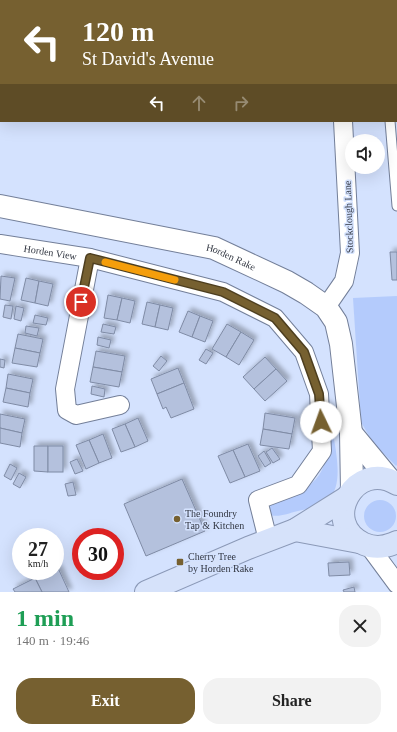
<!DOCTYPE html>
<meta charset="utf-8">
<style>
body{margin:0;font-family:Georgia,serif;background:#f2f2f2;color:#222;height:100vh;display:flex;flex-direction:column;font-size:15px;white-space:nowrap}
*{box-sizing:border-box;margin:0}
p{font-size:13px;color:#767676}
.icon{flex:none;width:22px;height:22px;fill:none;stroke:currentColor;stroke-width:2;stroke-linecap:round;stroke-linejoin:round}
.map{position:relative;height:592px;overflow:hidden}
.sheet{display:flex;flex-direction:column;background:#fff;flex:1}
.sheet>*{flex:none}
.guide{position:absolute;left:0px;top:0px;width:397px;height:122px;box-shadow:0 4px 16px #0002;background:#766030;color:#fff;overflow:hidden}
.controls{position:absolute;left:345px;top:134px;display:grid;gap:8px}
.controls a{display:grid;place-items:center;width:40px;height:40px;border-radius:50%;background:#fff;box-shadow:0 4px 16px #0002;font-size:20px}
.speed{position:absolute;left:12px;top:528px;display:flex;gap:8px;font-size:20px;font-weight:700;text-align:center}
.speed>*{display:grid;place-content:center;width:52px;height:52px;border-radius:50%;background:#fff;box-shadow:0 4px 16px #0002;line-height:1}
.speed small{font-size:10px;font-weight:400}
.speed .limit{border:6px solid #d22;background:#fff;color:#111}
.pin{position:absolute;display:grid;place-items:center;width:34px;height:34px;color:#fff;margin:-17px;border:2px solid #fff;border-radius:50%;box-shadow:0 1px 4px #0007}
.me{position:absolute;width:44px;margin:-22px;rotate:357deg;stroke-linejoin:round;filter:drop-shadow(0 0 3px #0008)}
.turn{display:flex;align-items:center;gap:14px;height:84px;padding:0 16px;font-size:18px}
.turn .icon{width:52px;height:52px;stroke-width:2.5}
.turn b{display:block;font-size:28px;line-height:34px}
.lanes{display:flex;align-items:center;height:38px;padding:0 16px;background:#0003;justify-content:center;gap:20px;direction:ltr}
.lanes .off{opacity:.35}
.round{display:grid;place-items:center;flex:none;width:42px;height:42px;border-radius:16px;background:#f2f2f2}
.overview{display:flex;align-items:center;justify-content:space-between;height:68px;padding:0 16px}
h1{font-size:24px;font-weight:800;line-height:30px;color:#1e9e55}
.primary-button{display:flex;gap:8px;margin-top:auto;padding:8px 16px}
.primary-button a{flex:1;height:46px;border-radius:16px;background:#766030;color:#fff;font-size:16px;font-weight:800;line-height:46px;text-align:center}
.primary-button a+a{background:#f2f2f2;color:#222}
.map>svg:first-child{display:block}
.green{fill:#b4cbfc}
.building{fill:#b4c1dd;stroke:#7f8ba5;filter:url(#shadow)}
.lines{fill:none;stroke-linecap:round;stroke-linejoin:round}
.service-casing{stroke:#737f99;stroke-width:11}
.minor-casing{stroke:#737f99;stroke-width:20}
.tertiary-casing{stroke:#737f99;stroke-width:24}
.primary-casing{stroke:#8b99b7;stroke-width:24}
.service{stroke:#fff;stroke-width:9}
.minor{stroke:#fff;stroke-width:18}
.tertiary{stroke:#fff;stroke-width:22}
.primary{stroke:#d6e2fa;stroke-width:22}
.route-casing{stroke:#4d3e1f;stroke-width:10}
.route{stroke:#766030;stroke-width:7}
.slow{stroke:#f59e0b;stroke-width:7}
.poi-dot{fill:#766030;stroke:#d4e2fe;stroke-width:1.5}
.labels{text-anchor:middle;stroke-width:3;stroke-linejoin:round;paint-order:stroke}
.street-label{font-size:10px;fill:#323742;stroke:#d4e2fe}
.poi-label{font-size:10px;fill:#323742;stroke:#d4e2fe;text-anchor:start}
</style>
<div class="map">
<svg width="397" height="592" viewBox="0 0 397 592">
<defs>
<filter id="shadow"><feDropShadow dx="3.5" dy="-3.5" stdDeviation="2" flood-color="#0004"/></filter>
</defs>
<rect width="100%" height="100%" fill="#d4e2fe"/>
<!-- green -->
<g class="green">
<polygon points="397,296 397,465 396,466 373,443 361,422 353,298"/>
<path d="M330 438 334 439C337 457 343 488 327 501 319 508 307 509 298 511 285 514 277 519 265 513L269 504C284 498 305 492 316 479 325 469 329 451 330 438Z"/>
<circle cx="380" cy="516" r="16"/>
</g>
<!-- building -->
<g class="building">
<polygon points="390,252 397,252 397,280 392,280"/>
<polygon points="1,276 15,278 10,301 0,299"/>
<polygon points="26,278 39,281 35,303 21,300"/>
<polygon points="39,281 53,284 48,306 35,303"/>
<polygon points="108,295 122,298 117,320 104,318"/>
<polygon points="122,298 135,301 130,323 117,320"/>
<polygon points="147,302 160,305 155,327 142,324"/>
<polygon points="5,305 13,306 11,319 3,317"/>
<polygon points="160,305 173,308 168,330 155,327"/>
<polygon points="16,306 24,308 21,321 14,319"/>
<polygon points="188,311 200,316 192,337 179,332"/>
<polygon points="35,315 48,318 46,325 33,323"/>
<polygon points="200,316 213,321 205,342 192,337"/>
<polygon points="103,324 116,327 114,334 101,332"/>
<polygon points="227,324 241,332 226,357 212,349"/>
<polygon points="26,326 39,328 37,336 25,333"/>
<polygon points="241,332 254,340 239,365 226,357"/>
<polygon points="18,334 43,339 40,353 15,348"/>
<polygon points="98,337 111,340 109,348 97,345"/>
<polygon points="15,348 40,353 37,367 12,363"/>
<polygon points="206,349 213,353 206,364 199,360"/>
<polygon points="96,351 125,356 122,372 93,367"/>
<polygon points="161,356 167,361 159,371 153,366"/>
<polygon points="265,357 276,369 254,389 243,377"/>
<polygon points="0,359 5,360 4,368 0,367"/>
<polygon points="93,367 122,372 119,387 90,382"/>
<polygon points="178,368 184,383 157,394 151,379"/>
<polygon points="276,369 287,381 265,401 254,389"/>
<polygon points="8,374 33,379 30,393 6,388"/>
<polygon points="184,383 194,409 171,418 166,407 163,409 157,394"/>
<polygon points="92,386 105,389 104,397 91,394"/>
<polygon points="6,388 30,393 28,407 3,402"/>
<polygon points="265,413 295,418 292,434 263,429"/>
<polygon points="0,414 25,419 22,433 0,428"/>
<polygon points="138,418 148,441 135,447 125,424"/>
<polygon points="125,424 135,447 121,452 112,429"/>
<polygon points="0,428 22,433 20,447 0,443"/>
<polygon points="263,429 292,434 289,449 260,445"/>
<polygon points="103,434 112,458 99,463 89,440"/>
<polygon points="89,440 99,463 86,469 76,445"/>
<polygon points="248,444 260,471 245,477 233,450"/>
<polygon points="34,446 48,446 48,472 34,471"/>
<rect x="48" y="446" width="15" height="26"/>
<polygon points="272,448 280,459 273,463 266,452"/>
<polygon points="233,450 245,477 230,483 218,456"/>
<polygon points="264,451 271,463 265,467 258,456"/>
<polygon points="77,459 83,471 75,474 70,462"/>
<polygon points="10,464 17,468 11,480 4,476"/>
<polygon points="19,473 26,477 20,488 13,484"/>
<polygon points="182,479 205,531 146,556 124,504"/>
<polygon points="73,482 76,495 68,496 65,484"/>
<polygon points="349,562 350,575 329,576 328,563"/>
<polygon points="58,568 69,592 42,592 35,578 52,571 55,571 55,570"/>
<polygon points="35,578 42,592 15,592 13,589"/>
<polygon points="354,587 355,592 344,592 343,590"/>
</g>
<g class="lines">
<!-- service casing -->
<g class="service-casing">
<g id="service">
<polyline points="351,1 351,0"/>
<polyline points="387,1 388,0"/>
<polyline points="396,14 397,14"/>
<polyline points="396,52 397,52"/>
<polyline points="396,89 397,89"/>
<polyline points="390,121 397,206"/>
</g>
</g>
<!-- minor casing -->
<g class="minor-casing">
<g id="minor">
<polyline points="315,0 315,1"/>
<path id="s1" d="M0 244 90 258 223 292 275 318 304 352 319 394 322 451 298 485 258 500 268 540"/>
<polyline points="90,258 65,389 67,410 76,415 120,405"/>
<polyline points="326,307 344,281 350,253 343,121"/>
<polyline points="369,546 397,584"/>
</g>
</g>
<!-- tertiary casing -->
<g class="tertiary-casing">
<g id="tertiary">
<path id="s2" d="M0 206 214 248 287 282 306 293 326 307 336 322 341 344 351 433 352 490"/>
<polyline points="351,433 389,479"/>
</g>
</g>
<!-- primary casing -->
<g class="primary-casing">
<g id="primary">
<path d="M397 484C355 458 319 523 364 544 376 549 386 547 397 542"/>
<polyline points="295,530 359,542"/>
<polyline points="146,592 248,548 295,530 346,498"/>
</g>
</g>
<!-- service -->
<use href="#service" class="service"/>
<!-- minor -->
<use href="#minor" class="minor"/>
<!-- tertiary -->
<use href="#tertiary" class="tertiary"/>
<!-- primary -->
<use href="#primary" class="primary"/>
</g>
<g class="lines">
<!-- route casing -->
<g class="route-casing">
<polyline id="route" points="81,302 90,258 223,292 275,318 304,352 319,394 321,422"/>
</g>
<!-- route -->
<use href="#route" class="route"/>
<!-- slow -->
<polyline class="slow" points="105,262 175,280"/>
</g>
<!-- markers -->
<g class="poi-dot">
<circle cx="177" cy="519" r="4"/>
<rect x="176" y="558" width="8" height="8" rx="2"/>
</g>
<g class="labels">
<!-- street labels -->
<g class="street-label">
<text transform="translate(348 217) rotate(-92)" y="4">Stockclough Lane</text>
<text dy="4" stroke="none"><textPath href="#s1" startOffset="51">Horden View</textPath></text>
<text dy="4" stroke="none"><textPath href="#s2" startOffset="237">Horden Rake</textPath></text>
</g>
<!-- poi labels -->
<g class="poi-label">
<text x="185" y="517">The Foundry<tspan x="185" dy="12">Tap &amp; Kitchen</tspan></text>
<text x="188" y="560">Cherry Tree<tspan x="188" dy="12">by Horden Rake</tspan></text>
</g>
</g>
</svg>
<div class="controls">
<a><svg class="icon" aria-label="sound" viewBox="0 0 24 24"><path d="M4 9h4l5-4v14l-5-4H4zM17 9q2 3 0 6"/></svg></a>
</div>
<div class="speed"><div>27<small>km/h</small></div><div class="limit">30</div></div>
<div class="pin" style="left:81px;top:302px;background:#d93025"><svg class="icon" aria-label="arrive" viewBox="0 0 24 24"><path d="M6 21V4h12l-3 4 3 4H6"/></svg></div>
<svg class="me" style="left:321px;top:422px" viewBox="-20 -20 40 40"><circle r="19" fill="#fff"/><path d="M0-13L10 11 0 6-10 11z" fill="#766030"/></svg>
<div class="guide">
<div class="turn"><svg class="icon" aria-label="left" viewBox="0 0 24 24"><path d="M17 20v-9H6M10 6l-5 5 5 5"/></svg><div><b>120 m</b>St David's Avenue</div></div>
<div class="lanes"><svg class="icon" aria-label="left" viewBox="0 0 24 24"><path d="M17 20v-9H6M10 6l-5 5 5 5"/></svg><svg class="icon off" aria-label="ahead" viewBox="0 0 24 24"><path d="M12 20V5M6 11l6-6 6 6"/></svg><svg class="icon off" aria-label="right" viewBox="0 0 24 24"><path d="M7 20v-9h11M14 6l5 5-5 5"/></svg></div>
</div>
</div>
<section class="sheet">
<div class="overview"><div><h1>1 min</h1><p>140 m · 19:46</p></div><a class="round"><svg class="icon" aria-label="close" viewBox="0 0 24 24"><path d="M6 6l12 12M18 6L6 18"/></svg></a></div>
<div class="primary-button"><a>Exit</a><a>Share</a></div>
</section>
